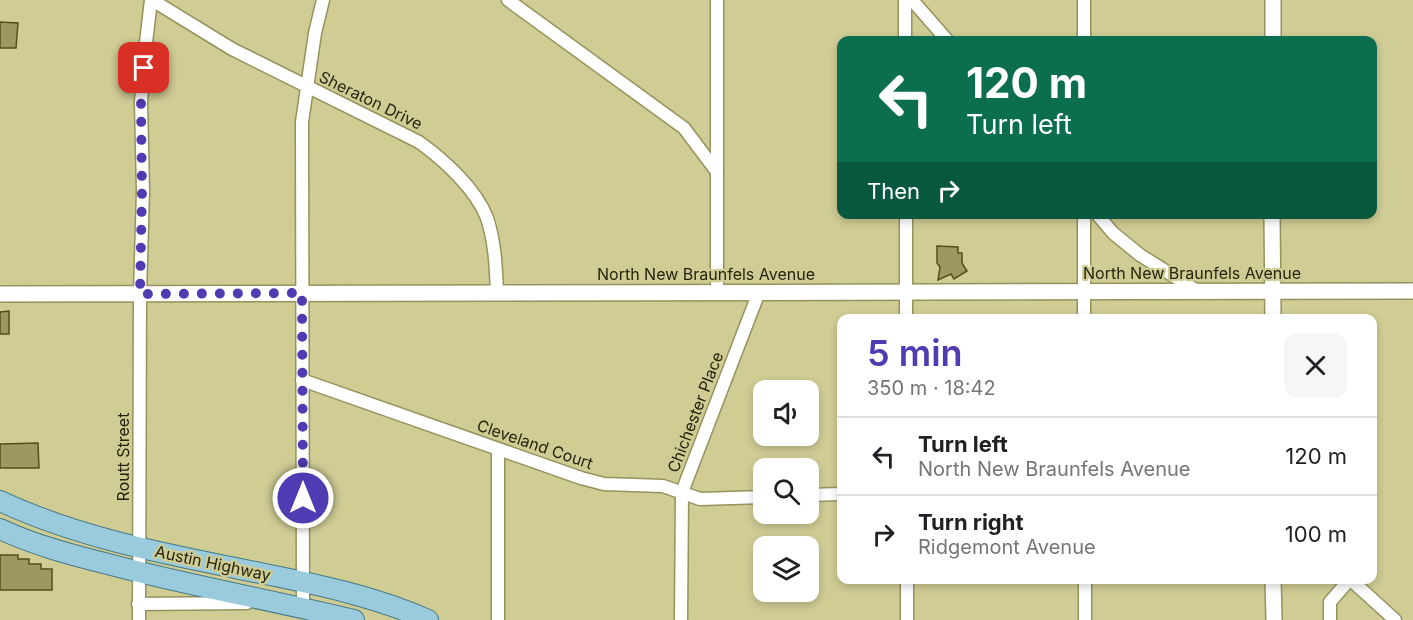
<!DOCTYPE html>
<meta charset="utf-8">
<style>
body{margin:0;font-family:Inter,sans-serif;background:#f6f6f6;color:#202124;height:100vh;display:flex;flex-direction:column;font-size:22px;white-space:nowrap}
*{box-sizing:border-box;margin:0}
p{font-size:20px;color:#757577}
.icon{flex:none;width:33px;height:33px;fill:none;stroke:currentColor;stroke-width:2;stroke-linecap:round;stroke-linejoin:round}
.map{position:relative;flex:1;overflow:hidden}
.sheet{position:absolute;left:837px;top:314px;width:540px;height:270px;display:flex;flex-direction:column;background:#fff;border-radius:12px;box-shadow:0 3px 9px #0003}
.sheet>*{flex:none}
.hud{position:absolute;left:837px;top:36px;width:540px;height:183px;border-radius:12px;box-shadow:0 3px 9px #0003;background:#0b6e4f;color:#fff;overflow:hidden}
.fabs{position:absolute;left:753px;top:380px;display:grid;gap:12px}
.fabs a{display:grid;place-items:center;width:66px;height:66px;border-radius:12px;background:#fff;box-shadow:0 3px 9px #0003;font-size:30px}
.pin{position:absolute;display:grid;place-items:center;width:51px;height:51px;color:#fff;margin:-26px;border-radius:12px;box-shadow:0 3px 9px #0006}
.me{position:absolute;width:66px;margin:-33px;rotate:0deg;stroke-linejoin:round;filter:drop-shadow(0 0 4px #0008)}
.turn{display:flex;align-items:center;gap:21px;height:126px;padding:0 30px;font-size:27px}
.turn .icon{width:78px;height:78px;stroke-width:2.5}
.turn b{display:block;font-size:42px;line-height:51px}
.then{display:flex;align-items:center;height:57px;padding:0 30px;background:#0003;gap:12px;font-size:22px}
.round{display:grid;place-items:center;flex:none;width:63px;height:63px;border-radius:12px;background:#f6f6f6}
.summary{display:flex;align-items:center;justify-content:space-between;height:102px;padding:0 30px}
h1{font-size:36px;font-weight:600;line-height:45px;color:#513bb2}
ul{padding:0;list-style:none}
li{display:flex;align-items:center;gap:18px;height:78px;padding:0 30px;border-top:2px solid #e0e0e0}
li div{flex:1}
li b{display:block;font-size:22px}
li em{font-style:normal}
.map>svg:first-child{display:block}
.building{fill:#9b9862;stroke:#534f19;stroke-width:1.5}
.lines{fill:none;stroke-linecap:round;stroke-linejoin:round}
.minor-casing{stroke:#96925c;stroke-width:15}
.tertiary-casing{stroke:#96925c;stroke-width:18}
.primary-casing{stroke:#467a86;stroke-width:22}
.minor{stroke:#fff;stroke-width:12}
.tertiary{stroke:#fff;stroke-width:15}
.primary{stroke:#9acbdd;stroke-width:20}
.route{stroke:#513bb2;stroke-width:10;stroke-dasharray:0 18}
.labels{text-anchor:middle;stroke-width:4.5;stroke-linejoin:round;paint-order:stroke}
.street-label{font-size:16px;fill:#26240e;stroke:#cfcc94}
</style>
<div class="map">
<svg width="1413" height="620" viewBox="0 0 1413 620">
<rect width="100%" height="100%" fill="#cfcc94"/>
<!-- building -->
<g class="building">
<polygon points="0,22 18,23 16,48 0,48"/>
<polygon points="937,246 958,247 958,253 962,253 962,263 967,271 954,279 951,274 938,280 940,267 937,263"/>
<polygon points="9,311 9,334 0,334 0,312"/>
<polygon points="38,443 39,468 0,468 0,444"/>
<polygon points="0,555 18,555 18,559 29,559 29,564 41,564 41,569 52,569 52,590 0,590"/>
</g>
<g class="lines">
<!-- minor casing -->
<g class="minor-casing">
<g id="minor">
<path d="M152 0 232 49 419 142C444 160 476 189 487 218 495 242 496 268 497 293"/>
<polyline points="508,0 684,128 717,172"/>
<polyline points="905,0 905,40"/>
<polyline points="912,0 947,40"/>
<polyline points="1084,0 1084,40"/>
<polyline points="906,214 906,318"/>
<polyline points="1097,214 1113,233 1140,255 1199,292"/>
<polyline points="717,292 717,0"/>
<polyline points="1084,318 1084,214"/>
<polyline points="302,380 581,478 604,484 663,486 700,499 764,497"/>
<polyline points="498,449 498,620"/>
<polyline points="808,495 842,494"/>
<polyline points="1350,579 1395,620"/>
<polyline points="138,604 247,603"/>
<polyline points="303,607 302,122 315,33 323,0"/>
<polyline points="139,620 140,294 143,191 141,102 145,51 151,0"/>
<polyline points="681,620 682,492 759,292"/>
<polyline points="907,620 907,579"/>
<polyline points="1085,620 1085,579"/>
<polyline points="1330,620 1330,602 1350,579"/>
</g>
</g>
<!-- tertiary casing -->
<g class="tertiary-casing">
<g id="tertiary">
<polyline points="1273,40 1273,0"/>
<polyline points="1272,214 1273,318"/>
<polyline points="0,294 1413,291"/>
<polyline points="1273,579 1274,620"/>
</g>
</g>
<!-- primary casing -->
<g class="primary-casing">
<g id="primary">
<path d="M0 501C83 540 176 556 265 574 320 585 376 597 428 620"/>
<path d="M0 529C34 545 72 555 108 564 190 586 272 600 354 620"/>
</g>
</g>
<!-- minor -->
<use href="#minor" class="minor"/>
<!-- tertiary -->
<use href="#tertiary" class="tertiary"/>
<!-- primary -->
<use href="#primary" class="primary"/>
</g>
<g class="lines">
<!-- route -->
<polyline class="route" points="144,68 141,102 142,191 140,294 302,293 303,498"/>
</g>
<g class="labels">
<!-- street labels -->
<g class="street-label">
<text transform="translate(371 100) rotate(26)" y="6">Sheraton Drive</text>
<text x="1192" y="279">North New Braunfels Avenue</text>
<text x="706" y="280">North New Braunfels Avenue</text>
<text transform="translate(695 412) rotate(-69)" y="6">Chichester Place</text>
<text transform="translate(535 444) rotate(19)" y="6">Cleveland Court</text>
<text transform="translate(123 457) rotate(-90)" y="6">Routt Street</text>
<text transform="translate(213 563) rotate(12)" y="6">Austin Highway</text>
</g>
</g>
</svg>
<div class="fabs">
<a><svg class="icon" aria-label="sound" viewBox="0 0 24 24"><path d="M4 9h4l5-4v14l-5-4H4zM17 9q2 3 0 6"/></svg></a>
<a><svg class="icon" aria-label="search" viewBox="0 0 24 24"><circle cx="10" cy="10" r="6"/><path d="M15 15l6 6"/></svg></a>
<a><svg class="icon" aria-label="layers" viewBox="0 0 24 24"><path d="M12 4l9 5-9 5-9-5zM3 14l9 5 9-5"/></svg></a>
</div>
<div class="pin" style="left:144px;top:68px;background:#d93025"><svg class="icon" aria-label="arrive" viewBox="0 0 24 24"><path d="M6 21V4h12l-3 4 3 4H6"/></svg></div>
<svg class="me" style="left:303px;top:498px" viewBox="-20 -20 40 40"><circle r="17" fill="#513bb2" stroke="#fff" stroke-width="3"/><path d="M0-11L8 9 0 5-8 9z" fill="#fff"/></svg>
<div class="hud">
<div class="turn"><svg class="icon" aria-label="left" viewBox="0 0 24 24"><path d="M17 20v-9H6M10 6l-5 5 5 5"/></svg><div><b>120 m</b>Turn left</div></div>
<div class="then">Then<svg class="icon" aria-label="right" viewBox="0 0 24 24"><path d="M7 20v-9h11M14 6l5 5-5 5"/></svg></div>
</div>
<section class="sheet">
<div class="summary"><div><h1>5 min</h1><p>350 m · 18:42</p></div><a class="round"><svg class="icon" aria-label="close" viewBox="0 0 24 24"><path d="M6 6l12 12M18 6L6 18"/></svg></a></div>
<ul>
<li><svg class="icon" aria-label="left" viewBox="0 0 24 24"><path d="M17 20v-9H6M10 6l-5 5 5 5"/></svg><div><b>Turn left</b><p>North New Braunfels Avenue</p></div><em>120 m</em></li>
<li><svg class="icon" aria-label="right" viewBox="0 0 24 24"><path d="M7 20v-9h11M14 6l5 5-5 5"/></svg><div><b>Turn right</b><p>Ridgemont Avenue</p></div><em>100 m</em></li>
</ul>
</section>
</div>
